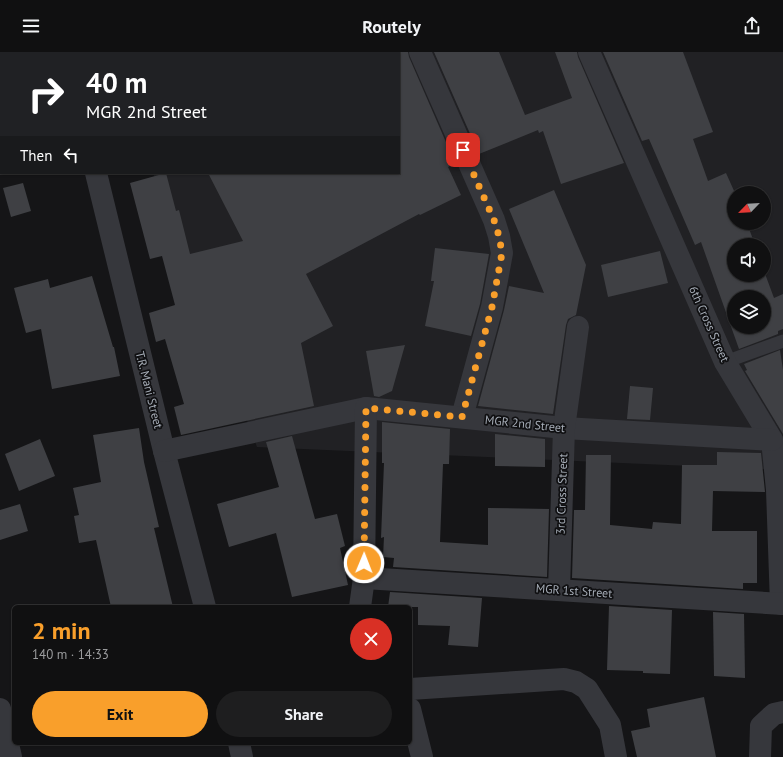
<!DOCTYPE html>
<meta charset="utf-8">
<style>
body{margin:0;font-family:"PT Sans",sans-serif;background:#1e1e1f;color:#f1f3f6;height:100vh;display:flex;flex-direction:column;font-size:15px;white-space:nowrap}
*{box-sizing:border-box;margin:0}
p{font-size:13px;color:#9c9d9f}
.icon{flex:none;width:22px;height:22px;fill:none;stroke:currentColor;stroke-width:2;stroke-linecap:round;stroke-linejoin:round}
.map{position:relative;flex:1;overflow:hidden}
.side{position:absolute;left:12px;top:553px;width:400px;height:140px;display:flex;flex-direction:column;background:#101011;border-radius:6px;box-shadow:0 1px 3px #0004,0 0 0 1px #303031}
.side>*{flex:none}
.guide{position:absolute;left:0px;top:0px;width:400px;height:122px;box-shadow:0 1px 3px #0004,0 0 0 1px #303031;background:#202124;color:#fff;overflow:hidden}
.needle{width:26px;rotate:245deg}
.tools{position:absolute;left:727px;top:134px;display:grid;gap:8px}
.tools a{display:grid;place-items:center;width:44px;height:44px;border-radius:50%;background:#101011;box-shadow:0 1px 3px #0004,0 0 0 1px #303031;font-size:20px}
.pin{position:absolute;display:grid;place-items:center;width:34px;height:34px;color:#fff;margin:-17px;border-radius:8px;box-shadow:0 2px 6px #0006}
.me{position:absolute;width:44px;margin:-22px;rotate:1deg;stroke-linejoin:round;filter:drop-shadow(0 0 3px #0008)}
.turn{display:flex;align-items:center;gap:14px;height:84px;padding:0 20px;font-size:18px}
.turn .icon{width:52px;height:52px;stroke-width:2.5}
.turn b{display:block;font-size:28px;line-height:34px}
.then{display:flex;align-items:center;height:38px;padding:0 20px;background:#0003;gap:8px;font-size:15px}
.round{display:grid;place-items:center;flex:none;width:42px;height:42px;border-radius:21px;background:#1e1e1f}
.headline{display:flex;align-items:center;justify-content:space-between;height:68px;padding:0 20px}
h1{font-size:24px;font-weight:700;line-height:30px;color:#f99f2b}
.button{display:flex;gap:8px;margin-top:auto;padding:8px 20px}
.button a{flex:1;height:46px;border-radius:24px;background:#f99f2b;color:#111;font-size:16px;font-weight:700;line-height:46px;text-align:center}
.button a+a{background:#1e1e1f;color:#f1f3f6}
header{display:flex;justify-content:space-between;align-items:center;height:52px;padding:0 20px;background:#101011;font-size:18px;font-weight:700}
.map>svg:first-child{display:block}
.built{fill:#212124;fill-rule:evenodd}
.building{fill:#3f4044;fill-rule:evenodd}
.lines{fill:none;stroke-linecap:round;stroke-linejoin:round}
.service{stroke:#36373c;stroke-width:13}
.minor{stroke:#36373c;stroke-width:22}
.tertiary{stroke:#36373c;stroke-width:22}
.route{stroke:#f99f2b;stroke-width:7;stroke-dasharray:0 12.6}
.labels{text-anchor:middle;stroke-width:3.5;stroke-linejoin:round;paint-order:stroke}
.street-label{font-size:12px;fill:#a6adb7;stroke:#101012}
</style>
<header><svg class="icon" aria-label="menu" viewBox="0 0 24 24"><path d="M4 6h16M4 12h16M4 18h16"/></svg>Routely<svg class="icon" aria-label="share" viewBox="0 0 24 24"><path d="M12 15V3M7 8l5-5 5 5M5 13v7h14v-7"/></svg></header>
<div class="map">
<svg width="783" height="705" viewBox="0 0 783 705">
<rect width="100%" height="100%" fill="#151517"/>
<!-- built -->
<path class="built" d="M108 0H783V418L257 395 153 121H399V1ZM734 141H764V171H734ZM734 193H764V223H734ZM734 245H764V275H734Z"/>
<!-- building -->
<g class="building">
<polygon points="399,0 408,0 409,5 455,111 448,115 461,143 420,163 419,162 306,222 333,274 301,291 314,354 181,383 174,355 184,352 165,287 156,290 149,261 175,253 162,204 150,207 130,131 166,121 176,159 179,158 190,202 243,189 208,121 399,121"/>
<polygon points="434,0 499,0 525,63 572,46 555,0 577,0 578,5 624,111 561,132 543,79 539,81 538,78 479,102"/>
<path d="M603 0H683L713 80 693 87 708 129 726 121 735 141 734 171H747L755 193H734V223H764V219L774 246 783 242V277L778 279V282L739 297 701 190 695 193 649 87 642 89ZM734 245H764V275H734Z"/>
<polygon points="23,131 31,159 11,165 3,136"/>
<polygon points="554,138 586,213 576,263 568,267 566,273 553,362 478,354 504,258 509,234 544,241 509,157"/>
<polygon points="435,196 489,202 480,252 471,284 425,274 434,229 431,229"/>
<polygon points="660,199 668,231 608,245 601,213"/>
<polygon points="92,224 113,295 114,295 120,324 52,337 41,277 26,281 14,236 48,227 50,236"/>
<polygon points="405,293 392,339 379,345 374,344 366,299"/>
<polygon points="780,298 783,318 783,382 745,319 747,318 744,312"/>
<polygon points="630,334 653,336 650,368 627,367"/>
<polygon points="382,370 450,377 449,412 443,412 440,490 488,493 488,456 549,457 547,525 393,515 394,506 383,505 384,485 381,486 384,411 382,411"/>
<polygon points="139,376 144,410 159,475 154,476 173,555 111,555 96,488 79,491 74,464 79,463 73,436 101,430 93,383"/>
<polygon points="495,382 545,387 545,415 495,414"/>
<polygon points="292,384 315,467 337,462 345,494 340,496 348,533 292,545 276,481 229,495 217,452 279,435 266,390"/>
<polygon points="40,387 55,424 19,439 5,402"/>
<polygon points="717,400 761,401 765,440 713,439 712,479 757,479 757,531 743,531 743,537 572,526 574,458 585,458 586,403 611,403 610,473 652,477 653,470 681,472 682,413 717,413"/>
<polygon points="20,452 28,479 0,488 0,458"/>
<polygon points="390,540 482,546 478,595 448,593 450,574 418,573 418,555 388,555"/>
<polygon points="609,554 672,558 670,622 643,621 643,619 607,618"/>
<polygon points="713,560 744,562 745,626 714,624"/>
<polygon points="704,645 716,705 637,705 631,679 650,675 647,657"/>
</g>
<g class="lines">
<!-- service -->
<g class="service">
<polyline points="52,0 52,1"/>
<polyline points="725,310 783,289"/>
</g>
<!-- minor -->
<g class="minor">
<polyline points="420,0 494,168 499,184 502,201 492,255 462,365"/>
<polyline points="589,0 725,310 772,388 777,438 781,552"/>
<polyline points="96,121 164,399 205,555"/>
<polyline points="164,399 366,356 564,376 772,388"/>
<polyline points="364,526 783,552"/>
<polyline points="559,538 564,376 578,275"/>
<polyline points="360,555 364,526 366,356"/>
<polyline points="410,637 564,627 576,630 587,637 610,673 616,705"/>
<polyline points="0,657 11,705"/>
<polyline points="410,657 422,705"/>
<polyline points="239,691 242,705"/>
<polyline points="760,705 761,674 774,662 783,660"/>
</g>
<!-- tertiary -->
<g class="tertiary">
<polyline points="121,1 124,0"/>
<polyline points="0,49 1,49"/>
</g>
</g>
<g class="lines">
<!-- route -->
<polyline class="route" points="364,511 366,356 462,365 492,255 502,201 499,184 494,168 463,98"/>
</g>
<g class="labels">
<!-- street labels -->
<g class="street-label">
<text transform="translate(709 272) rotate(66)" y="4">6th Cross Street</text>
<text transform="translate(149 338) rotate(76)" y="4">T.R. Mani Street</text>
<text transform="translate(525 372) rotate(6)" y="4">MGR 2nd Street</text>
<text transform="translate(562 442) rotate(-88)" y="4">3rd Cross Street</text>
<text transform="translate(574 539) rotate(4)" y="4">MGR 1st Street</text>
</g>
</g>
</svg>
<div class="tools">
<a><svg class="needle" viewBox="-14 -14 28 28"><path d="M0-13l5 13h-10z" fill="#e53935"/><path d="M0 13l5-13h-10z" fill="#9c9d9f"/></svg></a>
<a><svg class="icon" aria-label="sound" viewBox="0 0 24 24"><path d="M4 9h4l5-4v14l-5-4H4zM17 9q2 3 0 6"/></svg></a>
<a><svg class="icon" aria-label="layers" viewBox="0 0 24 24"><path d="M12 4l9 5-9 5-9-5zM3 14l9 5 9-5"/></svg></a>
</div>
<div class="pin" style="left:463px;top:98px;background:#d93025"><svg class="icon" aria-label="arrive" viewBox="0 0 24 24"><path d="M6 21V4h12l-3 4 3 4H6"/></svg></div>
<svg class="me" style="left:364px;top:511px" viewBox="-20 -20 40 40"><circle r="17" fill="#f99f2b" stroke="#fff" stroke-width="3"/><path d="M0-11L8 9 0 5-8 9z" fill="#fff"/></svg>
<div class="guide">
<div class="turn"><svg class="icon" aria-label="right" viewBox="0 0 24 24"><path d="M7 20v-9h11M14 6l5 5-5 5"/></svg><div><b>40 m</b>MGR 2nd Street</div></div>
<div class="then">Then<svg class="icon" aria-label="left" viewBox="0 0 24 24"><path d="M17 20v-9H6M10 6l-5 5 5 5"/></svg></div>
</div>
<section class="side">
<div class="headline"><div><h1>2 min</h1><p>140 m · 14:33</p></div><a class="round" style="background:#d93025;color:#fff"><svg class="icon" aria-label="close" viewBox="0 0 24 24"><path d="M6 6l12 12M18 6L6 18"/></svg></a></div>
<div class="button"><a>Exit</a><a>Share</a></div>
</section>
</div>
